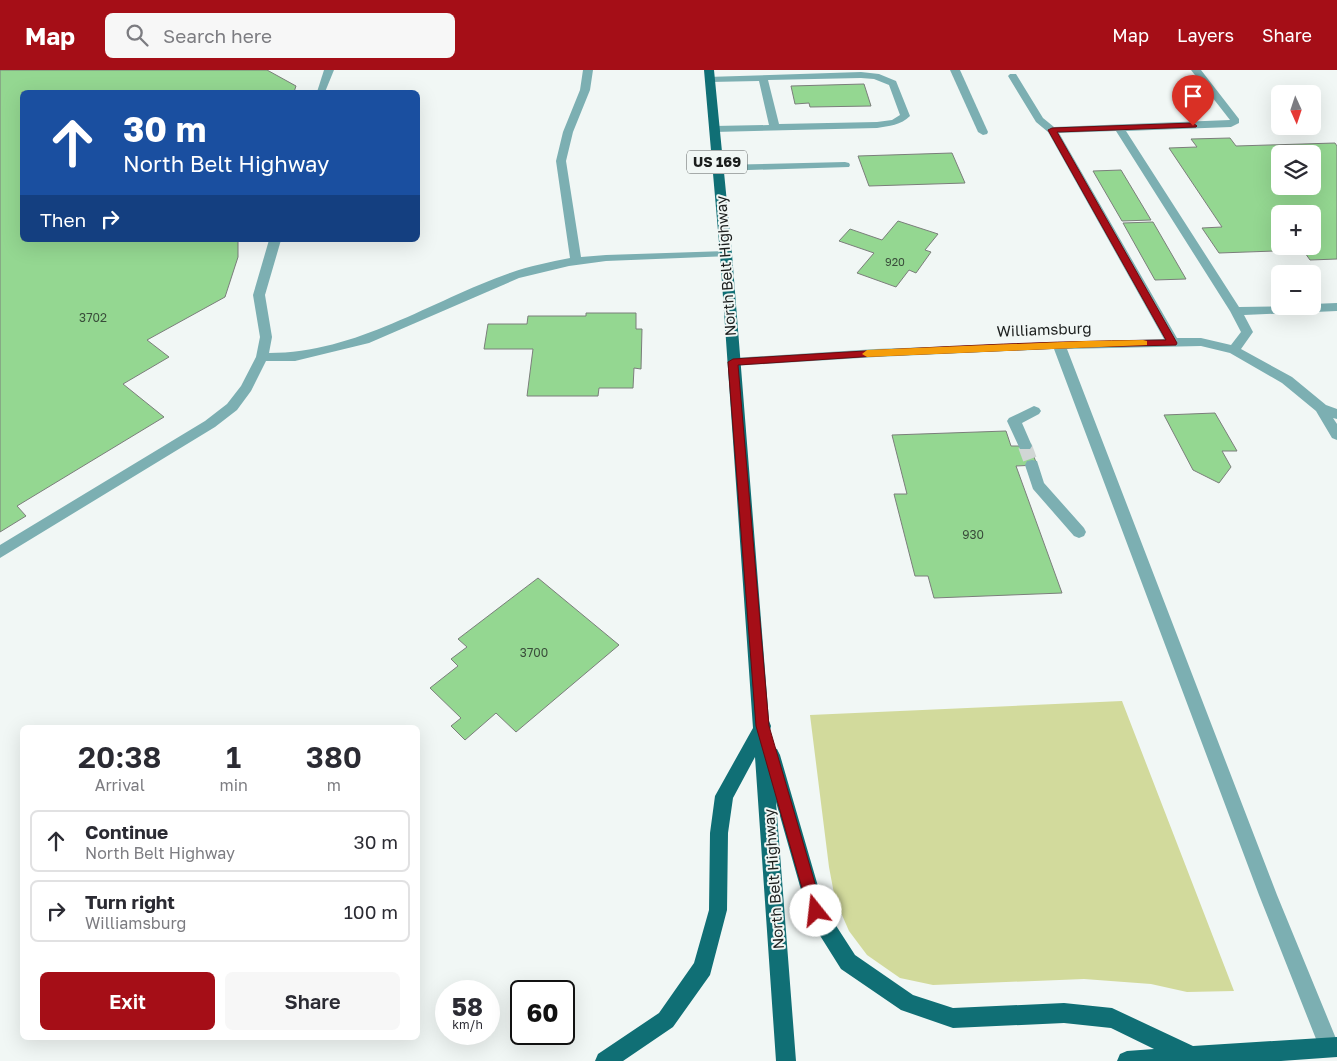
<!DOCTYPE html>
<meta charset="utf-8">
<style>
body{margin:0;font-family:"Golos Text",sans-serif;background:#f7f7f7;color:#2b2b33;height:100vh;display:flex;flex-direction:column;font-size:19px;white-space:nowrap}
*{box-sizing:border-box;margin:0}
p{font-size:16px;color:#7c7c81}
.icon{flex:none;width:28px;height:28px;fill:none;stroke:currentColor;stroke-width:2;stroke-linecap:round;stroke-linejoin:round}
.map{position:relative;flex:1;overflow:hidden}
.side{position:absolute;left:20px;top:655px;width:400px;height:315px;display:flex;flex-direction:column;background:#fff;border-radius:8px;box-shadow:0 5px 20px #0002}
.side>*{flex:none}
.banner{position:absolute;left:20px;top:20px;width:400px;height:152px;border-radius:8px;box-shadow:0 5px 20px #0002;background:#1a4fa0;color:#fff;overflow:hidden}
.needle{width:32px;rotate:177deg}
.controls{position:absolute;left:1271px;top:15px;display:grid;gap:10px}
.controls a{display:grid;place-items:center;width:50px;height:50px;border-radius:8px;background:#fff;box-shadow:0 5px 20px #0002;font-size:25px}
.speed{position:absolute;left:435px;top:910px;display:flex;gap:10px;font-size:25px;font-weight:700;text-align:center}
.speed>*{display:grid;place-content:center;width:65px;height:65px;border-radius:50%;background:#fff;box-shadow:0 5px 20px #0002;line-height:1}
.speed small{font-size:12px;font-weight:400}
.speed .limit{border:2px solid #111;border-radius:8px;background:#fff;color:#111}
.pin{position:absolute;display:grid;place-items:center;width:42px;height:42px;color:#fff;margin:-51px -21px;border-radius:50% 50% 50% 0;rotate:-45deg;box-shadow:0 0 5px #0007}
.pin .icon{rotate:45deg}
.me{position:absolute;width:55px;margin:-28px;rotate:344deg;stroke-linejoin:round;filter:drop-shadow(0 0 4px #0008)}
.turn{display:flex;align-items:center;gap:18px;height:105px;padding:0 20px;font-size:22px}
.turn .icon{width:65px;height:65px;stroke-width:2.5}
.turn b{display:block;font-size:35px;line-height:42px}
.then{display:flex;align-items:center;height:48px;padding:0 20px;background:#0003;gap:10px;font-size:19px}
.eta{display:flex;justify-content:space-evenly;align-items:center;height:85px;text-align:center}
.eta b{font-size:30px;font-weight:600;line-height:35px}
.cta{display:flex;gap:10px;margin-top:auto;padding:10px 20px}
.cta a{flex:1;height:58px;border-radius:8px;background:#a50e17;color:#fff;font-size:20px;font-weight:600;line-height:58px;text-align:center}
.cta a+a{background:#f7f7f7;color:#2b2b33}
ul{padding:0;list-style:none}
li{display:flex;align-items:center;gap:15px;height:62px;margin:0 10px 8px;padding:0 10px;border:2px solid #e1e1e2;border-radius:8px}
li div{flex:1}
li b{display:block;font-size:19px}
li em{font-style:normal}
header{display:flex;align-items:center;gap:30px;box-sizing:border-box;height:70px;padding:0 25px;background:#a50e17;color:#fff}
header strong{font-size:24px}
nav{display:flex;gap:28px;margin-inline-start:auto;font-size:18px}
.search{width:350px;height:45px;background:#f7f7f7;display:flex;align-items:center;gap:12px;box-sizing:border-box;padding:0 18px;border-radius:8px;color:#7c7c81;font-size:19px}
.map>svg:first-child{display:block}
.green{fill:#d2da9c}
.building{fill:#94d791;stroke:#7b7e7b;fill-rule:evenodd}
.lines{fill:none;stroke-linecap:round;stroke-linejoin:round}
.minor-tunnel{stroke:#d1d6d5;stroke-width:14;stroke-dasharray:14 7;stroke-linecap:butt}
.minor{fill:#7cafb2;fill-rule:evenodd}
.major{fill:#106f75;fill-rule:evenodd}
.route{fill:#a50e17;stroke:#6b090f}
.slow{fill:#f59e0b}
.labels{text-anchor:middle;stroke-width:4;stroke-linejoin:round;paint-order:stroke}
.far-number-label{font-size:11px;fill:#394c3a}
.number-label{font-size:12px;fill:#394c3a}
.shield{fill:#f1f7f5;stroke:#5b5f5e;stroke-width:1}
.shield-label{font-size:14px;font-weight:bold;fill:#1b1e1d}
.street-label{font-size:15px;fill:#1b1e1d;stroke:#f1f7f5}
</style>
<header>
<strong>Map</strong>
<div class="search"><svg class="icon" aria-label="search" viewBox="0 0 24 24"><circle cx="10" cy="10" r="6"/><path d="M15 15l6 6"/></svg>Search here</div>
<nav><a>Map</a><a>Layers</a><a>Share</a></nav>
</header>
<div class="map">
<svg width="1337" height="991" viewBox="0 0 1337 991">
<rect width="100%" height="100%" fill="#f1f7f5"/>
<!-- green -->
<polygon class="green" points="1122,631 1234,921 1187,922 1151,914 1084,909 933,915 900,908 867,885 849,861 835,829 829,797 810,645"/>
<!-- building -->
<g class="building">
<polygon points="0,0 267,0 296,16 294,22 22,22 22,170 238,170 238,187 225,227 147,270 169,287 123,314 164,347 17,436 26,446 0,462"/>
<polygon points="864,14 871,36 810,37 809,33 795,34 791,16"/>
<path d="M1230 68 1236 76 1335 73 1337 76V189L1310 190 1303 180 1219 183 1202 158 1222 157 1169 78 1197 77 1191 69ZM1280 84H1312V116H1280ZM1280 144H1312V176H1280Z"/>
<polygon points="952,83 965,113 869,116 858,86"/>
<polygon points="1121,100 1151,150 1122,151 1093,101"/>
<polygon points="898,151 938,164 925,180 931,182 916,203 909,200 896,217 857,203 874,183 839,171 850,159 882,170"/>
<polygon points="1153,152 1186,209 1155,210 1123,153"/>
<polygon points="586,243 636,243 636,259 642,259 641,299 634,298 633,318 599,318 598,326 527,326 533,279 484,279 488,254 527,254 528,246 586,246"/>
<polygon points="1215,343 1237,381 1222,381 1231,397 1219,413 1193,400 1164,345"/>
<polygon points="1006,361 1011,376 1030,376 1037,395 1016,396 1062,523 934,528 928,506 915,506 894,424 907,424 892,365"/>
<polygon points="538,508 619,575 516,662 496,643 465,670 451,656 461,648 430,618 458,596 451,589 467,577 458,569"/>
</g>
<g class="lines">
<!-- minor-tunnel -->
<polyline class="minor-tunnel" points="1025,376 1032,395"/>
<!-- minor -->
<g class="minor">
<polygon points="324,0 334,0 325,22 317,22"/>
<path d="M583 0H593L590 20 573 62 566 91 581 187 606 185 726 181 732 184 730 186 606 191 569 196 519 208 369 273 295 291H266L251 321 237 340 215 357 0 488V475L205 351 227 334 241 316 256 287 260 267 253 225 269 170H281L265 225 272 267 269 283C357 283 430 231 510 203 529 196 550 192 570 188L556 91 563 62 580 20Z"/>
<polygon points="950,0 960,0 988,62 987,64 983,65 978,62"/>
<path d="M1191 0H1201L1239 49V53L1231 57 1126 61 1239 237 1312 236V234L1337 233V241L1244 245 1253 262 1241 279 1292 307 1326 335 1337 339V349L1333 348 1337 354V370L1332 368 1316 341 1282 313 1230 283 1201 276 1067 279 1277 825 1337 971 1336 984 1329 987 1322 984 1259 825 1054 279 876 287 733 296 727 292 733 288 876 279 1164 269 1048 62 1036 52 1008 6 1010 4H1016L1043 48 1054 57 1230 50ZM1116 61 1230 241 1241 262 1231 275 1201 268H1177L1059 63Z"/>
<path d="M861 2 879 4 896 11 910 46C901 55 889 56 877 58L714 62 709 59 714 56 769 55 759 11 710 12 707 11V7ZM861 8 874 9 889 15 900 45 892 50 877 52 779 54 768 10Z"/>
<polygon points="845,92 849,93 850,95 849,97 718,101 713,98 718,95"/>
<polygon points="1034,336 1039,338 1041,341 1039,344 1022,353 1032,376 1030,379 1020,379 1007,351 1009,348"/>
<polygon points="1032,390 1037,391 1044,413 1084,458 1086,462 1084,466 1079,468 1074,466 1033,419 1025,395 1027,391"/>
</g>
<!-- major -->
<polygon class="major" points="704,0 714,0 732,184 769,651 771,656 770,660 771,677 777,679 780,685 824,837 855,885 913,925 953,938 1064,933 1112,938 1193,976 1337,967 1337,987 1281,991 1117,991 1120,984 1127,981 1154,979 1111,958 1064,953 953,958 901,940 841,899 809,848 776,732 796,991 776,991 755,687 733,728 728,763 727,840 710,905 673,957 623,991 595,991 598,984 659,943 694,893 709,840 710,763 715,726 753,658 720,184"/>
</g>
<!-- route -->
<path class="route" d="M1193 53 1197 56 1196 57 1057 62 1177 273 1176 275 1086 277 876 286 738 295 769 656 823 841 821 846 816 848 810 846 756 656 728 292 733 289C877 280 1021 271 1166 270L1048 60 1052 58Z"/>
<!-- slow -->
<polygon class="slow" points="1143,270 1147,271 1147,275 867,287 862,284 867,280 1086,271"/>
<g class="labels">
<!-- far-number labels -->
<g class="far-number-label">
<text x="895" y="196">920</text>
</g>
<!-- number labels -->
<g class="number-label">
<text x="93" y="252">3702</text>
<text x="973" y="469">930</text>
<text x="534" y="587">3700</text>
</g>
<!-- shield labels -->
<rect class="shield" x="687" y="80.5" width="60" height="23" rx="4"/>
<g class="shield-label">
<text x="717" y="97">US 169</text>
</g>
<!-- street labels -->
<g class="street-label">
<text transform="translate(726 196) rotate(-94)" y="5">North Belt Highway</text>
<text transform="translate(1044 260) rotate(-2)" y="5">Williamsburg</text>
<text transform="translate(774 809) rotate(-94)" y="5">North Belt Highway</text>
</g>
</g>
</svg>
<div class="controls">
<a><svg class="needle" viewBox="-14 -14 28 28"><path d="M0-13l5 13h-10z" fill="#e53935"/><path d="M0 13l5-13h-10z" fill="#7c7c81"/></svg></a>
<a><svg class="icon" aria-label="layers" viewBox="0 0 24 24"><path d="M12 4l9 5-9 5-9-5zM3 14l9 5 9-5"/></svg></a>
<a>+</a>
<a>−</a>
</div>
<div class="speed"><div>58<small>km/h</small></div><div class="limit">60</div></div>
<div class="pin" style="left:1193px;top:56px;background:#d93025"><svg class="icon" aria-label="arrive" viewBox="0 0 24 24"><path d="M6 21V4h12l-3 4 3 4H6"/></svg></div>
<svg class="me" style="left:816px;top:841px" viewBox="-20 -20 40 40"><circle r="19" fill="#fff"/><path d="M0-13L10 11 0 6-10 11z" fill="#a50e17"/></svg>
<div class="banner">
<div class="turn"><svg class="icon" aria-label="ahead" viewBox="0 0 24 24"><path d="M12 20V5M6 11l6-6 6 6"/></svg><div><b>30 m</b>North Belt Highway</div></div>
<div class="then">Then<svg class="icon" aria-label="right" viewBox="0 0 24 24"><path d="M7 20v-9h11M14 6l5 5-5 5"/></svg></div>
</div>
<section class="side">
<div class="eta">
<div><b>20:38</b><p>Arrival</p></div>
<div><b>1</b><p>min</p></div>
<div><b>380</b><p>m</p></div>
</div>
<ul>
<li><svg class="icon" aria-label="ahead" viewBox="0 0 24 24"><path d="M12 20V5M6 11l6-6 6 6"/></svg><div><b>Continue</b><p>North Belt Highway</p></div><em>30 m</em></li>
<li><svg class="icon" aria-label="right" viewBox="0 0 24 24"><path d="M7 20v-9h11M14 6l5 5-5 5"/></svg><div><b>Turn right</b><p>Williamsburg</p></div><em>100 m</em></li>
</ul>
<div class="cta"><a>Exit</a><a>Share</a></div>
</section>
</div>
